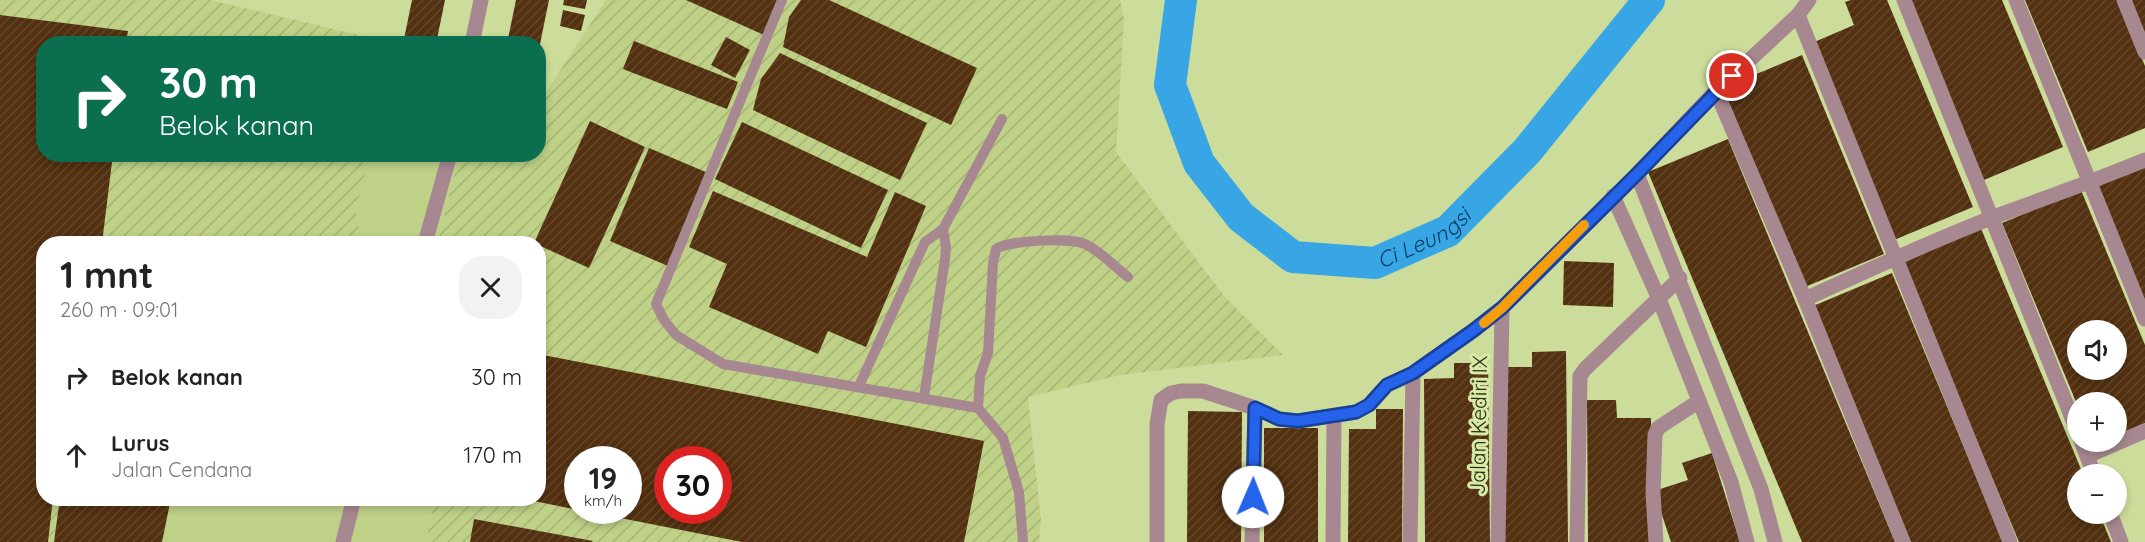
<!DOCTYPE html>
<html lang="id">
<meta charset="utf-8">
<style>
body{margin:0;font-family:Quicksand,sans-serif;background:#f2f2f2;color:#222;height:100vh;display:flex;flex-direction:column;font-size:22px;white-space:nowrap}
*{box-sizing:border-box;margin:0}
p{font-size:20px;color:#767676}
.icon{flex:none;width:33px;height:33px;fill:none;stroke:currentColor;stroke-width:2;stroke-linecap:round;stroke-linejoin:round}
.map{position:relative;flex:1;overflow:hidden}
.details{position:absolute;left:36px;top:236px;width:510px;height:270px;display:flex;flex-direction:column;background:#fff;border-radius:24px;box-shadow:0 3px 9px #0003}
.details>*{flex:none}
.guide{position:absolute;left:36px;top:36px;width:510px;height:126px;border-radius:24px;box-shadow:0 3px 9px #0003;background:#0b6e4f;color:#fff;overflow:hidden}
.tools{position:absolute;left:2067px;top:320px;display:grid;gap:12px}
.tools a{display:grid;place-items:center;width:60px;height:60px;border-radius:50%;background:#fff;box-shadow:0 3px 9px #0003;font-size:30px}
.speed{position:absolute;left:564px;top:446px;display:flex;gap:12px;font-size:30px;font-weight:700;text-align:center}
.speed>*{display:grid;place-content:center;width:78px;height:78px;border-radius:50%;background:#fff;box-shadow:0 3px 9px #0003;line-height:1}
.speed small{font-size:15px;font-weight:400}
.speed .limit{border:9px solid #d22;background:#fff;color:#111}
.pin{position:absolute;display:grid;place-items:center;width:51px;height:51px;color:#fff;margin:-26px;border:3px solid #fff;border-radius:50%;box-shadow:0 2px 6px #0007}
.me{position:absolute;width:66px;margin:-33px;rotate:1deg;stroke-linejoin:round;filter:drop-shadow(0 0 4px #0008)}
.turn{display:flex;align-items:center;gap:21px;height:126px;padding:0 24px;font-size:27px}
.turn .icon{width:78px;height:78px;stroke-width:2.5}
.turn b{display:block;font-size:42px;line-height:51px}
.round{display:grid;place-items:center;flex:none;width:63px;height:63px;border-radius:24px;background:#f2f2f2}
.overview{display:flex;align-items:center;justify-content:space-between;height:102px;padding:0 24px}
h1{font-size:36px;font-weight:700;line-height:45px}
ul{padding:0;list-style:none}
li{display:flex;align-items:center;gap:18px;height:78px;padding:0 24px}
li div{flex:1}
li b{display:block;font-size:22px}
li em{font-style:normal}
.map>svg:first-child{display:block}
.built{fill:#bfd187}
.industrial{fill:url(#industrial-furrows);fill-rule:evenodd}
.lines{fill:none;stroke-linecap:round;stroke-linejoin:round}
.river{stroke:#38a5e5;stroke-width:32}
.building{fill:url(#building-hatch);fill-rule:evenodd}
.service{stroke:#a78890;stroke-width:10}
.minor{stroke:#a78890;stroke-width:15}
.tertiary{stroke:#a78890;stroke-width:15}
.route-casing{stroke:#184099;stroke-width:15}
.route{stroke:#2563eb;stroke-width:10}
.slow{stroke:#f59e0b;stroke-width:10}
.labels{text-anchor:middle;stroke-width:6;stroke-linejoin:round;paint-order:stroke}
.street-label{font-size:21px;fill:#282e14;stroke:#d9eaa7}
.water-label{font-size:22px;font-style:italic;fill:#024061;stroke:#d9eaa7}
</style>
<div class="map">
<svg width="2145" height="542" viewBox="0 0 2145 542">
<defs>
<pattern id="industrial-furrows" width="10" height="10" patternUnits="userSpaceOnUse" patternTransform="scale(1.5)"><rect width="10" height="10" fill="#bfd187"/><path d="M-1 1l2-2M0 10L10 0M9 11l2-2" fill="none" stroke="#a4b474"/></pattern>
<pattern id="building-hatch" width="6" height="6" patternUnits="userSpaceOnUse" patternTransform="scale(1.5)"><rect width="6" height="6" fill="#523010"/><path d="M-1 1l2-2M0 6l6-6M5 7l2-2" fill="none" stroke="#624629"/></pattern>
</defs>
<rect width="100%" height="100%" fill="#ccdd9b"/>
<!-- built -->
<g class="built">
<polygon points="368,155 459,155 438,243 362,243 356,211"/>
<polygon points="165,498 435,498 426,542 156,542"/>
</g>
<!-- industrial -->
<g class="industrial">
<polygon points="0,0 210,0 393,43 44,44 44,154 369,155 356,211 362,243 44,243 44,498 165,498 156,542 0,542"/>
<path d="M606 0H1120L1124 19 1116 152 1224 296 1283 355 1121 375 1028 397 1041 520 1039 542H426L435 498H538V243H438L459 155 538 154 539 103ZM578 459H628V510H578ZM668 459H718V510H668Z"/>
</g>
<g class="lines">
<!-- river -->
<path class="river" id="s1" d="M1181 0 1170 85 1199 163 1241 217 1293 257 1375 263 1448 231 1527 151 1649 0"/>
</g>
<!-- building -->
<g class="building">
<polygon points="412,0 445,0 436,44 403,44"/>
<polygon points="516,0 549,0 540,44 507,44"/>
<polygon points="564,0 587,0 585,9 563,5"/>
<polygon points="686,0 780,0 764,35"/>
<polygon points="801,0 829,0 977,68 951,125 783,47 789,17"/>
<polygon points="1851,0 1887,0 1973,207 1894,240 1812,43 1854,25 1845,2"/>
<polygon points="1909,0 2002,0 2063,147 1984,180"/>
<polygon points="2025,0 2118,0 2145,66 2145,128 2088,152"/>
<polygon points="2130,0 2145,0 2145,37"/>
<polygon points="563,10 585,15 581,31 560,26"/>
<polygon points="0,15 128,31 126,44 44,44 44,154 113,154 102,243 44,243 44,498 53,498 48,542 0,542"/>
<polygon points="726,37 750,50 735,78 711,65"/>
<polygon points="634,41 738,82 727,109 623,69"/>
<polygon points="780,53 927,123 900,180 753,110 761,79"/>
<polygon points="1802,55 1884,254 1805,287 1723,88"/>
<polygon points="590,121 645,147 589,268 538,245 538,243 534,243"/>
<polygon points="742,122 888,190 861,248 715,179"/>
<polygon points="1728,139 1895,542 1802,542 1648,172"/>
<polygon points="649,148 708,173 668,266 610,241"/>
<polygon points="2145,166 2145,310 2094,188"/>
<path d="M2081 190 2145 345V423L2116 435V402H2076L2002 223ZM2078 330H2116V369H2078Z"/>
<polygon points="713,191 867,257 895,192 926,206 866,347 828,331 818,354 709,307 727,264 689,247"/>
<polygon points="1980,226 2083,474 2078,474 2078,513 2099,513 2111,542 2019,542 1901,259"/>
<polygon points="1564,261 1614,263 1613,307 1563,305"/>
<polygon points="1892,273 2003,542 1911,542 1813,306"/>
<polygon points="1566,351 1568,542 1503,542 1502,367 1532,367 1532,352"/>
<path d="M538 354 984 441 964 542H742L585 511 628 510V459H578V510L524 499 538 498ZM668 459H718V510H668Z"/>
<polygon points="1454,363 1488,363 1490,542 1425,542 1424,379 1454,378"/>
<polygon points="1587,400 1616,400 1617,418 1651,418 1652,542 1588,542"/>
<polygon points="1376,409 1403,409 1402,542 1348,542 1349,429 1376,429"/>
<polygon points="1188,411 1242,412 1241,542 1187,542"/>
<rect x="1264" y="428" width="54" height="114"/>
<polygon points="1712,453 1740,542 1671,542 1654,491 1688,480 1682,463"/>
<polygon points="60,498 171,498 162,542 54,542"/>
<polygon points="474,519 593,541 592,542 470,542"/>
</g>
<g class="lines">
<!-- service -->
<g class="service">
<polyline points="782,0 656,304 664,320 676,335 723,364 978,408"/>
<polyline points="859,386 925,242 943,229 1002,119"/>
<polyline points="924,397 945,259 946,247 943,229"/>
<path d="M1023 542 1019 492 1003 438 978 408 980 376 988 353 993 263 996 249C1010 240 1073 237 1087 245 1102 253 1115 267 1128 277"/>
</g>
<!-- minor -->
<g class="minor">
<polyline points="1904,0 2078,433"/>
<polyline points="2016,0 2145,319"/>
<polyline points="2124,0 2145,52"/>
<polyline points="1798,15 2010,542"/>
<polyline points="1716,91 1805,299 1903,542"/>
<polyline points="1637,174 1761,489 1775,542"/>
<polyline points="1613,196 1659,299 1731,482 1747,542"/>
<path d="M1805 299C1869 270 1933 240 1999 215 2048 197 2097 180 2145 160"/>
<polyline points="2081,441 2094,474"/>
<polyline points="2087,456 2145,431"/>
<polyline points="2110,513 2121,542"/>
<polyline points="1157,542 1157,424 1161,400 1171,393 1181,391 1203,391 1255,408 1279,419 1298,421 1356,412 1369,405 1387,385 1413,373 1474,330 1502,308 1637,174 1716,91 1798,15 1809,0"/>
<polyline points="1252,542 1255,408"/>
<polyline points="1333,542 1334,416"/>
<polyline points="1410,542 1413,373"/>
<polyline points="1498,542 1502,308"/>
<polyline points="1577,542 1580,376 1585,369 1680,278"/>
<polyline points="1656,542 1653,493 1655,435 1658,428 1699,401"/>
</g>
<!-- tertiary -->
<g class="tertiary">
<polyline points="472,44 481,0"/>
<polyline points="425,243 450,154"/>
<polyline points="343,542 354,498"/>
</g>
</g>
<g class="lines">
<!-- route casing -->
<g class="route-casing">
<polyline id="route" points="1253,497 1255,408 1279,419 1298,421 1356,412 1369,405 1387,385 1413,373 1474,330 1502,308 1637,174 1732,76"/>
</g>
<!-- route -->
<use href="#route" class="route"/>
<!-- slow -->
<polyline class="slow" points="1484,323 1502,308 1584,225"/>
</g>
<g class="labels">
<!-- street labels -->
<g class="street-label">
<text transform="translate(1479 425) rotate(-89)" y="7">Jalan Kediri IX</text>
</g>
<!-- water labels -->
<g class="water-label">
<text dy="8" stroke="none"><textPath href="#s1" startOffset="440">Ci Leungsi</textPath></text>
</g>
</g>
</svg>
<div class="tools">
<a><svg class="icon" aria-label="sound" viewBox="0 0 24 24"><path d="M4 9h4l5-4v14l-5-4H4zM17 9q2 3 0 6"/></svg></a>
<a>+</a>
<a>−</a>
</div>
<div class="speed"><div>19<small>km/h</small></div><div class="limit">30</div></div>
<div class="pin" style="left:1732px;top:76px;background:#d93025"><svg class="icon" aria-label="arrive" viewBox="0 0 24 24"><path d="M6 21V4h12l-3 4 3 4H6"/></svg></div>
<svg class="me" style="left:1253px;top:497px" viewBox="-20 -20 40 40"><circle r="19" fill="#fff"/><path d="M0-13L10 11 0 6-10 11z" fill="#2563eb"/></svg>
<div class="guide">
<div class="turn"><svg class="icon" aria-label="right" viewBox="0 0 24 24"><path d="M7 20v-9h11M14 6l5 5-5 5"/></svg><div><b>30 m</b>Belok kanan</div></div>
</div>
<section class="details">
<div class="overview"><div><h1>1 mnt</h1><p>260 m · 09:01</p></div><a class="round"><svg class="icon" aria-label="close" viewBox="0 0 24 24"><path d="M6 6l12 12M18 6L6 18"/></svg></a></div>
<ul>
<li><svg class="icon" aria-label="right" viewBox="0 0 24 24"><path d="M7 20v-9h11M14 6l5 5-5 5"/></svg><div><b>Belok kanan</b></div><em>30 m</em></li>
<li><svg class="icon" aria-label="ahead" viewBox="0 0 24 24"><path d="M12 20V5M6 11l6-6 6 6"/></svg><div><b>Lurus</b><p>Jalan Cendana</p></div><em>170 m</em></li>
</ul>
</section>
</div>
